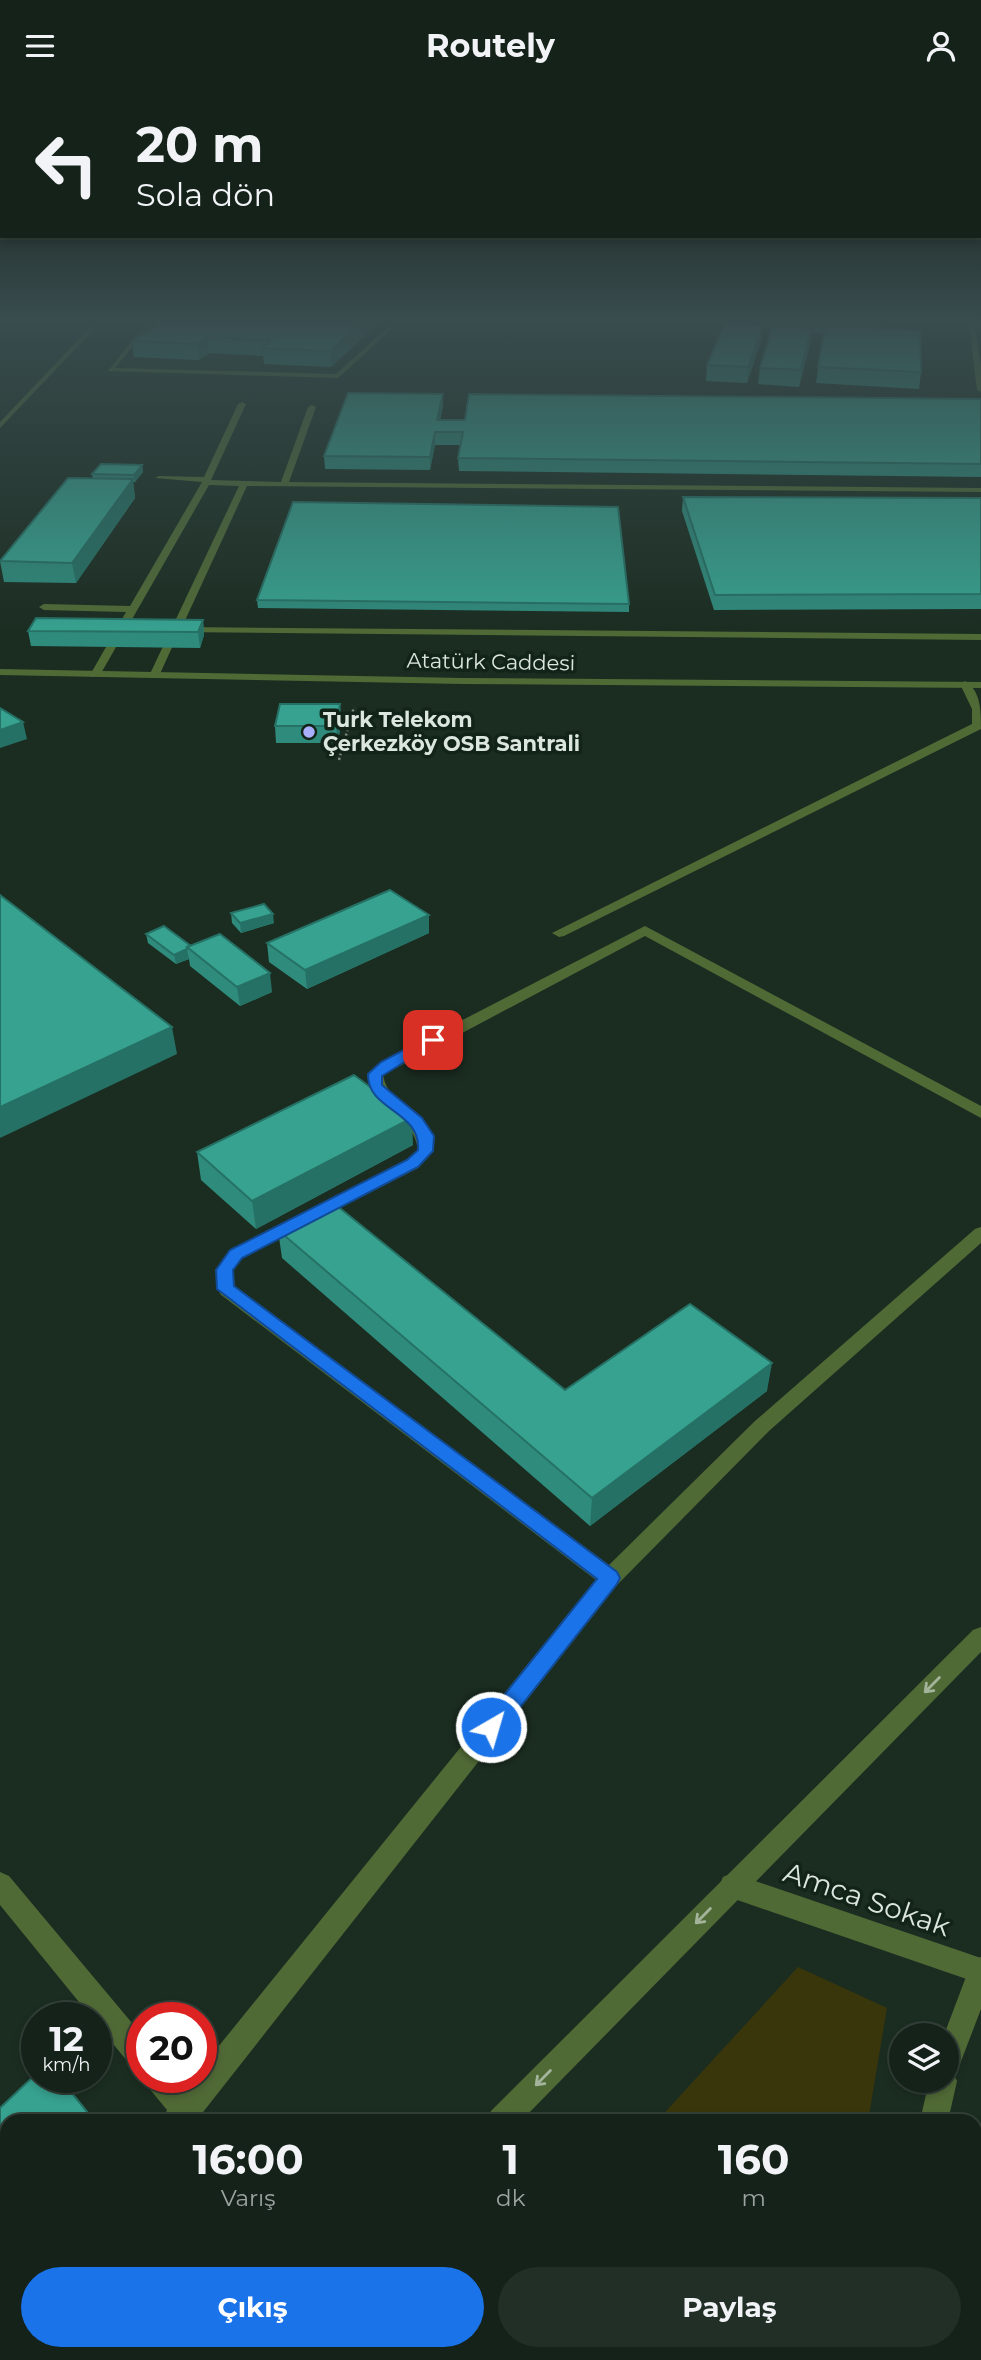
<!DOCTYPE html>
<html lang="tr">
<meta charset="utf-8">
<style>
body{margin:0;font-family:Montserrat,sans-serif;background:#212f26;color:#f1f3f6;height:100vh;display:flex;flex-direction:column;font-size:26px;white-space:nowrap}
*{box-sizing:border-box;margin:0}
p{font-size:23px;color:#9da4a2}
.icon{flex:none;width:38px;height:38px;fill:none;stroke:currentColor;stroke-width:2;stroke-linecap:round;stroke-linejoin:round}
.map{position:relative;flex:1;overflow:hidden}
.drawer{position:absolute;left:0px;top:2023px;width:982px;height:247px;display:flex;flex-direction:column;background:#142219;border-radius:21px 21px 0 0;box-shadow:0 4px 10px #0003,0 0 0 2px #333f38}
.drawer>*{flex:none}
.hud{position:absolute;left:0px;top:0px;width:982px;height:147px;box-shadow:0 4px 10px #0003,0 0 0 2px #333f38;background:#142219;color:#f1f3f6;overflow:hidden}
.fabs{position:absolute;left:889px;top:1932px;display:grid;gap:14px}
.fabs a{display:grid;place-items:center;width:70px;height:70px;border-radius:50%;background:#142219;box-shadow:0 4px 10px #0003,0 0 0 2px #333f38;font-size:35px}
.speed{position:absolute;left:21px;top:1911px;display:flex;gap:14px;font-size:35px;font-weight:700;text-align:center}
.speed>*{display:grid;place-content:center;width:91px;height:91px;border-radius:50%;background:#142219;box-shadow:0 4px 10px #0003,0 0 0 2px #333f38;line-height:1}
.speed small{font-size:18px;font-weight:400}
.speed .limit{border:10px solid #d22;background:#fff;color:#111}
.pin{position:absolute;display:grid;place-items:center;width:60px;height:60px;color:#fff;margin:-30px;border-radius:14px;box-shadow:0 4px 10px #0006}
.me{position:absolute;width:77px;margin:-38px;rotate:38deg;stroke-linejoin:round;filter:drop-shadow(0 0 5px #0008)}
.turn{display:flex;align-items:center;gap:24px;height:147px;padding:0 21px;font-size:32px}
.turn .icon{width:91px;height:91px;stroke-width:2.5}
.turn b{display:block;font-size:49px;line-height:60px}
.eta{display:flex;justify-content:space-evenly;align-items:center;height:119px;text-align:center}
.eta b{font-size:42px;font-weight:700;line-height:49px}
.cta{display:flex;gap:14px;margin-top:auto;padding:14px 21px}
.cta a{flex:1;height:80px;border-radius:42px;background:#1a73e8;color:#fff;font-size:28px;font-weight:700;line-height:80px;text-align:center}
.cta a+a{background:#212f26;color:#f1f3f6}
header{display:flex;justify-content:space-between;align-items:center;height:91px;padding:0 21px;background:#142219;font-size:32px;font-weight:700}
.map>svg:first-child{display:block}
.green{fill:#39360b}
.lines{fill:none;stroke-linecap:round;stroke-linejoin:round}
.path-far1{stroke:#7b8980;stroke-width:2.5;stroke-dasharray:2.5 2.5;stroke-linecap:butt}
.path{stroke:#7b8980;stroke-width:7;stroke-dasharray:5 5;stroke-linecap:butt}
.service{fill:#506a36;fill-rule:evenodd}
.minor{fill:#506a36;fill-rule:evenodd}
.tertiary{fill:#506a36;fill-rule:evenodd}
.wall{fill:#2f8b7c}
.shaded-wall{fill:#267165}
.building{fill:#37a290;stroke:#267165;stroke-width:2}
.oneway{stroke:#a3b49b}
.route{fill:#1a73e8;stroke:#114b97;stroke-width:2}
.poi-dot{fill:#a8b0fc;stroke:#122318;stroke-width:2.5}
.labels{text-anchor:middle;stroke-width:7;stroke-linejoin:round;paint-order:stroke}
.far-street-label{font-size:21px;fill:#dbe6df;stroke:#122318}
.far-poi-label{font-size:21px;font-weight:bold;fill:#dbe6df;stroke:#122318;text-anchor:start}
.near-street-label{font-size:28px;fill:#dbe6df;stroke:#122318}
</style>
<header><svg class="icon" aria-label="menu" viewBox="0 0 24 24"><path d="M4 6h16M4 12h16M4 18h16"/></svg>Routely<svg class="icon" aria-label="person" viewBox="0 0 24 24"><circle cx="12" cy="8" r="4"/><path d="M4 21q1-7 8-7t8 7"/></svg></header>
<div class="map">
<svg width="981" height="2269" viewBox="0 0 981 2269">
<rect width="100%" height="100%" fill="#1b2d21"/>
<!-- green -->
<g class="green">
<polygon points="798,1876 887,1917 868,2030 657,2030"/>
<polygon points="443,2263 828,2263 827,2269 437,2269"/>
</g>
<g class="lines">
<!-- path-far1 -->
<polyline class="path-far1" points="339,669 354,616"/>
<!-- path -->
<g class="path">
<polyline points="616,2269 619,2263"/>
<polyline points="760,2269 762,2263"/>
</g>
<!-- service -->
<g class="service">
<polygon points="99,227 105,227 0,337 0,331"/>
<polygon points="150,227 156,227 115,277 336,283 398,227 404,227 338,287 108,280"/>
<polygon points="968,227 974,227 981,275 981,301 977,299"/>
<polygon points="242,311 246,313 211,389 281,391 308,316 312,314 316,316 289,391 981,397 981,401 247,395 182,536 981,543 981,549 179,541 159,585 150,587 149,585 239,395 209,394 100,584 91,586 90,584 126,521 44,519 39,516 44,513 130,515 202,391 155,387 159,385 204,386 238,313"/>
<path d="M965 590C981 599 981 621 981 638L564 845 559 846 552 842 972 633V618L960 593Z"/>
<path d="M645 835 981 1015V1027L645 845 383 984C389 1018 429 1016 434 1060L418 1077 242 1167 233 1180 235 1195 609 1474 755 1330 975 1138 981 1136V1152L769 1340 618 1493 196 2030H163L167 2019 148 1996 144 1986H176L185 1997 194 1986H201V1977L596 1489 220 1203 215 1179 230 1159 406 1069 418 1059C413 1021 373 1020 367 983L381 971Z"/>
<polygon points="0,1781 9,1785 142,1944 142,1980 132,1976 96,1932 96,1927 92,1927 0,1814"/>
<polygon points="7,2226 7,2263 10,2263 0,2267 0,2229"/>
</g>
<!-- minor -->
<polygon class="minor" points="732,1782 981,1867 981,1893 723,1804 719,1795 723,1786"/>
<!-- tertiary -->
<g class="tertiary">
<polygon points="0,578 463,587 981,591 981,597 463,593 0,584"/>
<polygon points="981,1536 981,1561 521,2030 487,2030 491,2020 973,1539"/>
<polygon points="981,1866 981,1918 955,1986 957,1990 948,2030 920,2030 929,1990 947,1990 947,1944 944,1944 972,1870"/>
<polygon points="252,2263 287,2263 284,2269 249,2269"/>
<polygon points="862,2263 894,2263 893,2269 861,2269"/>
</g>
</g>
<!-- wall -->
<g class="wall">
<polygon points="167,227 384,227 331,276 264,273 263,265 209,262 199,269 134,266 132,250"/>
<polygon points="714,227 750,227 749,234 761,250 747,292 706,290 707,274 724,234 714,233"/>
<polygon points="762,227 913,227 912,233 877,232 876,237 921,281 919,298 816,292 823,242 811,242 810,253 799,296 758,293 760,277 808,237 808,236 761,233"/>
<polygon points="979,227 981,227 981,243"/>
<polygon points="981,308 981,386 459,380 458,367 461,354 435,354 430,379 325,378 324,365 443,315 440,329 465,329"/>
<polygon points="142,374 143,381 135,391 133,391 135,407 76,492 4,491 0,470 93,388 92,383"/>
<polygon points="683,406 981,407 981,518 714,519 682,420"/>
<polygon points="257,509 629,513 629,521 258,517"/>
<polygon points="203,529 204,544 200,557 31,555 28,540"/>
<polygon points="340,613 341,630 338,652 276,652 275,635"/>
<polygon points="231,822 274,832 241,842 232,832"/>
<polygon points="429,842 307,898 269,871 267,852"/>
<polygon points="146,843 191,855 272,901 240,915 190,875 189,868 176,873 148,852"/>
<polygon points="413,1054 256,1138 201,1089 197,1061"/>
<polygon points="278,1139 565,1299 767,1300 590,1435 282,1167"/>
</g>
<!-- shaded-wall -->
<g class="shaded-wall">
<polygon points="367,227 384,227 331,276 330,260"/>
<polygon points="763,234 761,250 747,292 748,276"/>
<polygon points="811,237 810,253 799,296 801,279"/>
<polygon points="207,246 209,262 199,269 197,253"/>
<polygon points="443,303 443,315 437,342 437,329"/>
<polygon points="435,341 435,354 430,379 430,366"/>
<polygon points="142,374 143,381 135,391 134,384"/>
<polygon points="133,388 135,407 76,492 72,472"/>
<polygon points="203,529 204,544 200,557 198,541"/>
<polygon points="340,613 341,630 338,652 336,635"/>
<polygon points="23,631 27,648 0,657 0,639"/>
<polygon points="273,823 274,832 241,842 240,832"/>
<polygon points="429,824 429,842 307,898 305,879"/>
<polygon points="187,858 189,868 176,873 174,864"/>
<polygon points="270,882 272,901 240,915 237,896"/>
<polygon points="172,936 177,963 0,1047 0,1016"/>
<polygon points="412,1027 413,1054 256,1138 252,1110"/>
<polygon points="772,1272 767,1300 590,1435 592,1407"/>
</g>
<!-- building -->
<g class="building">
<polygon points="167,227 367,227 330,260 262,257 271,249 207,246 197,253 132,250"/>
<polygon points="825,227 877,227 877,229"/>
<polygon points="725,233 763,234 748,276 707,274"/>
<polygon points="825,234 920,239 921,281 818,276"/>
<polygon points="773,235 811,237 801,279 760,277"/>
<polygon points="348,302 443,303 437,329 465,329 469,303 981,308 981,373 458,367 463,341 435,341 430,366 324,365"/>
<polygon points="101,373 142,374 134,384 92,383"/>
<polygon points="68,387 133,388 72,472 0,470"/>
<polygon points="683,406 981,407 981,503 715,504"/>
<polygon points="293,411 618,416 629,513 257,509"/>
<polygon points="36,527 203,529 198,541 28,540"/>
<polygon points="280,613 340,613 336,635 275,635"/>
<polygon points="0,617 23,631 0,639"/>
<polygon points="390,799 429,824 305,879 267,852"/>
<polygon points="0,804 172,936 0,1016"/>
<polygon points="264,813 273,823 240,832 231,822"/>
<polygon points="164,835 191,855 187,856 187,858 174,864 146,843"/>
<polygon points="220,843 270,882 237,896 187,856"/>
<polygon points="354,984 412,1027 252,1110 197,1061"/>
<polygon points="331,1110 565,1299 690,1213 772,1272 592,1407 278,1139"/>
<polygon points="37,1982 37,1986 59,1986 92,2027 89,2030 7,2030 7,2082 0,2072 0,2017"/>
</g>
<!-- one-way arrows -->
<defs><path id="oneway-shaft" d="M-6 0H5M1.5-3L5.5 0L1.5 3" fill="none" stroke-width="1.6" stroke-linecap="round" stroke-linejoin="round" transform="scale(1.75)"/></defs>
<g class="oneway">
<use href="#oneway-shaft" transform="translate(932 1594) rotate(135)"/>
<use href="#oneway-shaft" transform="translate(703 1825) rotate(135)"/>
<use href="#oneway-shaft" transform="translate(543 1987) rotate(135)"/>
</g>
<!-- sky -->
<linearGradient id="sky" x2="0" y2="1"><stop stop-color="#0f1912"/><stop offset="0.42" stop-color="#394c4e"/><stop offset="1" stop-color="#394c4e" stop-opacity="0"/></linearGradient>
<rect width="981" height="545" fill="url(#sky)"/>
<!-- route -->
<path class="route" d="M428 946 440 949 382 985V994L422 1027 434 1045 433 1060 418 1076 242 1167 233 1179 234 1195 617 1481 620 1487 617 1493 499 1643 491 1646 484 1643 480 1636 484 1629 597 1488 217 1198 216 1179 230 1159 407 1069 418 1059C421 1019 367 1020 368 983L381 971Z"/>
<!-- markers -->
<circle class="poi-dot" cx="309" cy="641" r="7"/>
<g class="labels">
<!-- far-street labels -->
<g class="far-street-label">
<text transform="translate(491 571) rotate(1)" y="7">Atatürk Caddesi</text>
</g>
<!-- far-poi labels -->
<g class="far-poi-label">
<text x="323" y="636">Turk Telekom<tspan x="323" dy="24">Çerkezköy OSB Santrali</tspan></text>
</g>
<!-- near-street labels -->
<g class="near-street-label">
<text transform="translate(867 1808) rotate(19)" y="10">Amca Sokak</text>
</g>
</g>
</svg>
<div class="fabs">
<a><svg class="icon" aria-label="layers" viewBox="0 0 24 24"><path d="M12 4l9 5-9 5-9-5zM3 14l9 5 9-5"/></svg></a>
</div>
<div class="speed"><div>12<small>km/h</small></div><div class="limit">20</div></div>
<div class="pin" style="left:433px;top:949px;background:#d93025"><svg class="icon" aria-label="arrive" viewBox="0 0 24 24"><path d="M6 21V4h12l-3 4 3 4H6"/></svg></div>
<svg class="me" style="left:491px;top:1636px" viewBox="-20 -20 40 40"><circle r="17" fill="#1a73e8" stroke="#fff" stroke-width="3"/><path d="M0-11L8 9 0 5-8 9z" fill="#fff"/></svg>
<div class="hud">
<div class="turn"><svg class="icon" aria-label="left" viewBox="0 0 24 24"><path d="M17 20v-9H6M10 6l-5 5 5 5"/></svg><div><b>20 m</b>Sola dön</div></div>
</div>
<section class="drawer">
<div class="eta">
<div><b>16:00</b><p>Varış</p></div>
<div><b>1</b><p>dk</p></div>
<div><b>160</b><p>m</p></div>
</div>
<div class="cta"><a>Çıkış</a><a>Paylaş</a></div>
</section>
</div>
